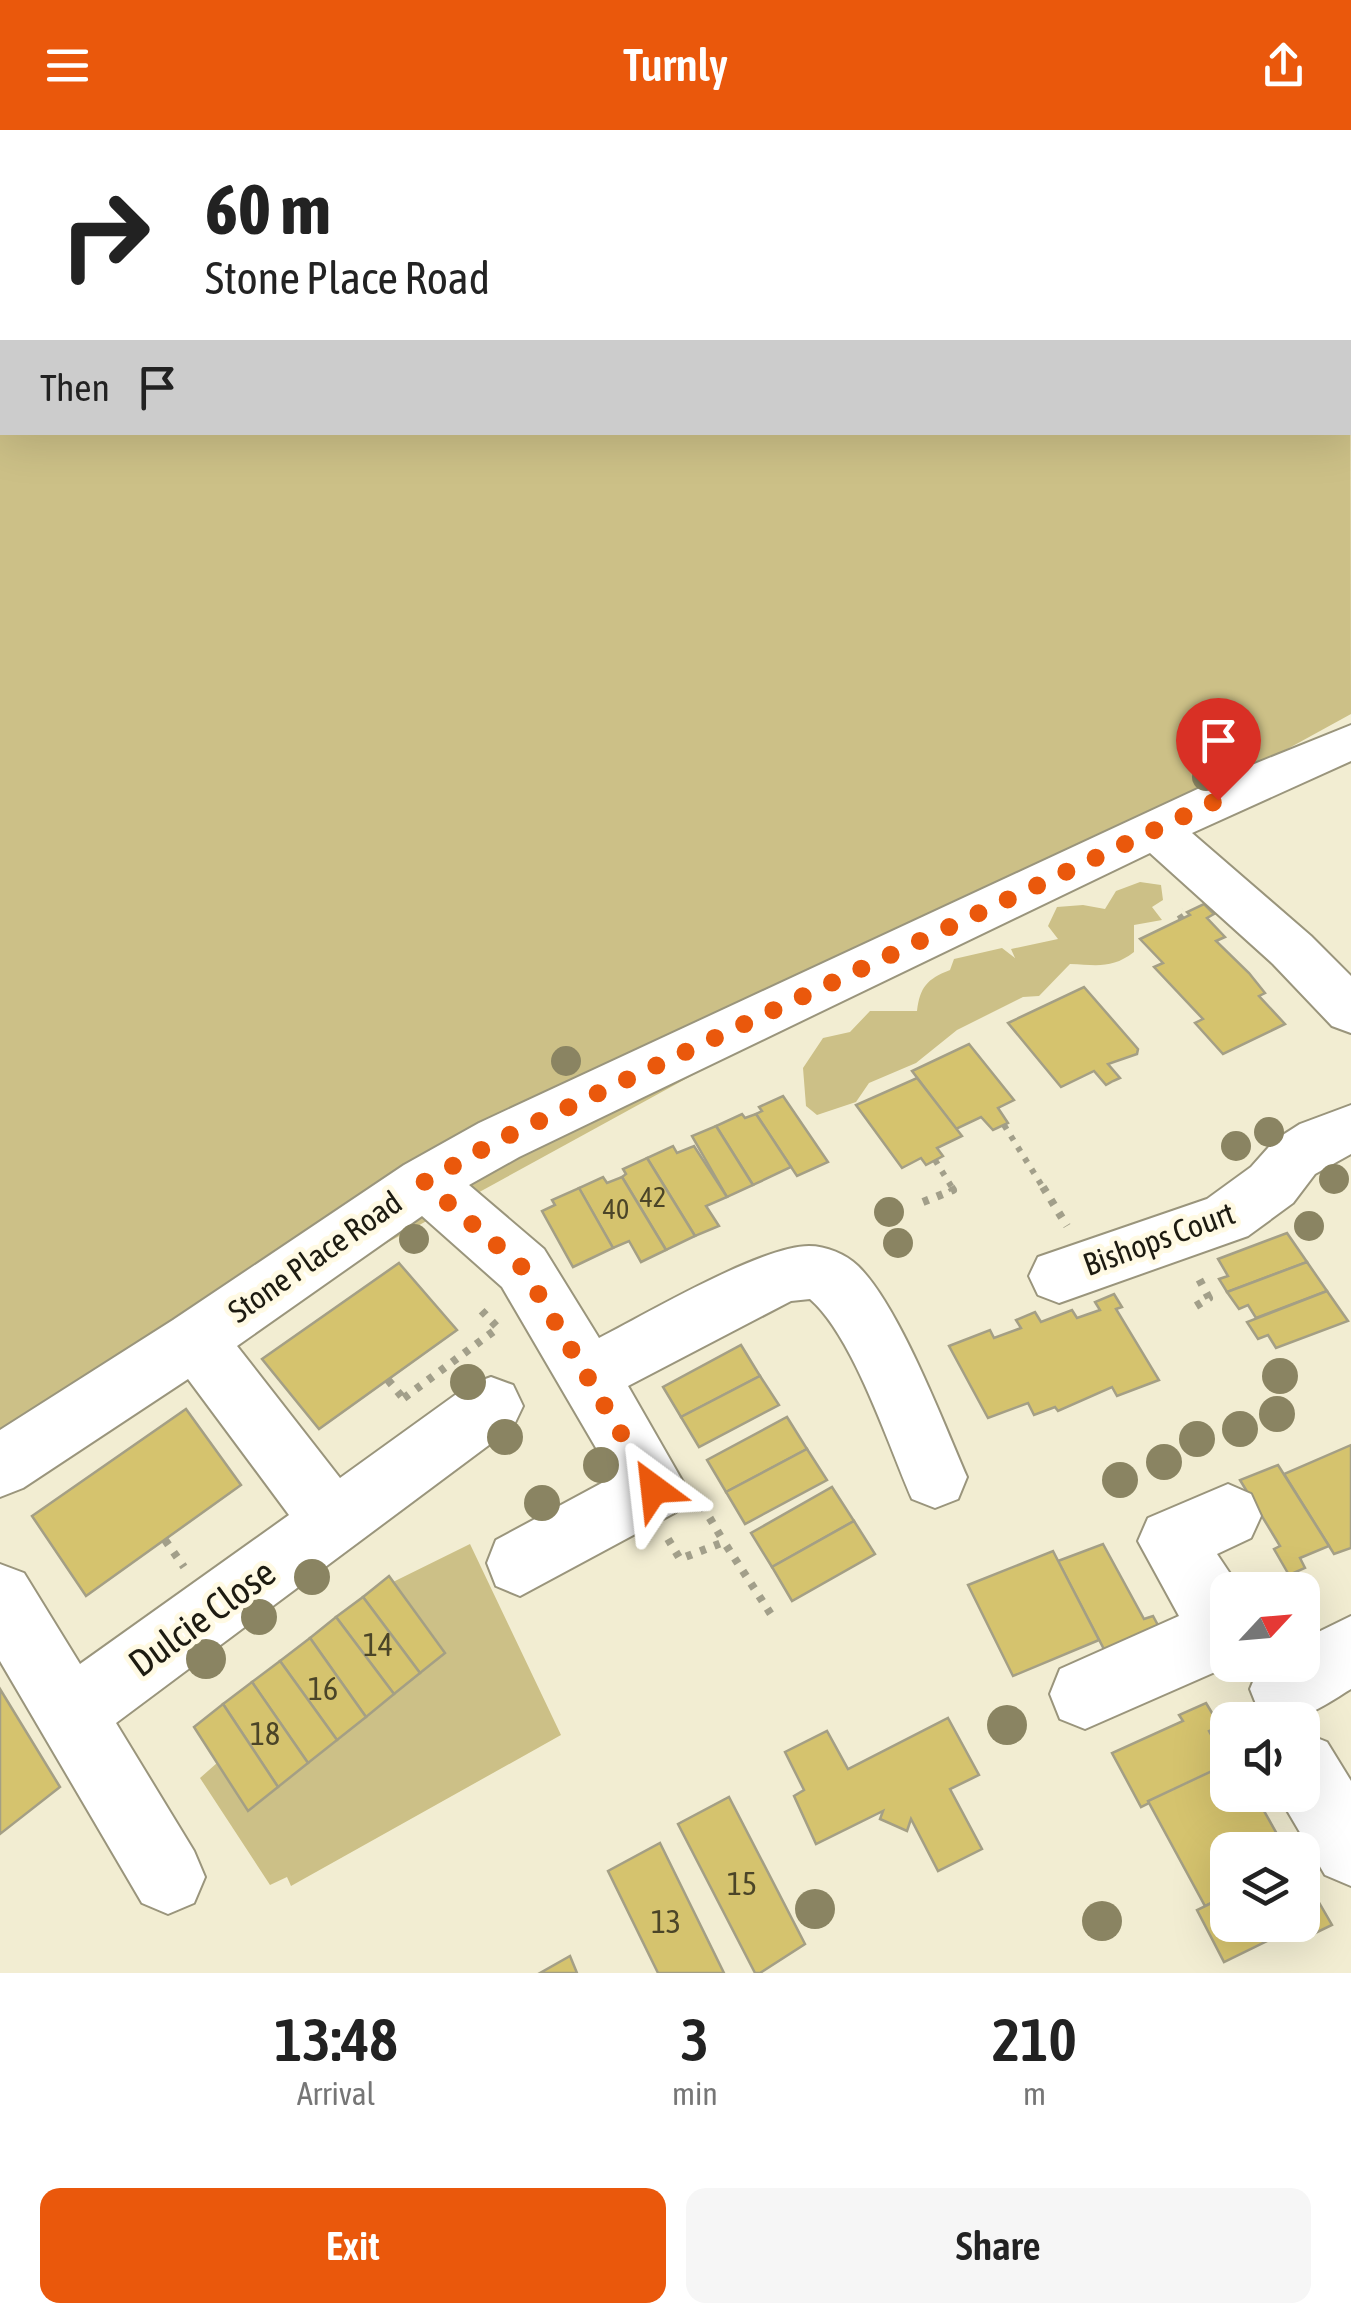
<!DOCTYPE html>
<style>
body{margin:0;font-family:"Asap Condensed",sans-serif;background:#f6f6f6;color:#222;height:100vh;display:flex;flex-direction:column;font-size:38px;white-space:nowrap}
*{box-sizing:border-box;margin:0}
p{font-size:32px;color:#767676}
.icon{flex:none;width:55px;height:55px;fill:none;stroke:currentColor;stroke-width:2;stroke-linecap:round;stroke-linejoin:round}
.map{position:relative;height:1843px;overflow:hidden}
.details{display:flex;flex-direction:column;background:#fff;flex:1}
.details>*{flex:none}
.banner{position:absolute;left:0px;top:0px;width:1352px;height:305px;box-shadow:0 10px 40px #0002;background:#fff;color:#222;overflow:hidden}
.needle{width:65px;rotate:64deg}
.buttons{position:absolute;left:1210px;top:1442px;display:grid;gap:20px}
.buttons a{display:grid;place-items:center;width:110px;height:110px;border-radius:20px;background:#fff;box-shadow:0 10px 40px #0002;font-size:50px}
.pin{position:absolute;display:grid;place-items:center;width:85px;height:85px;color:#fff;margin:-102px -42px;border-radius:50% 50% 50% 0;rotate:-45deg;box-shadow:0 0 10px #0007}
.pin .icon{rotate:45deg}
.me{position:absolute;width:110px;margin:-55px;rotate:330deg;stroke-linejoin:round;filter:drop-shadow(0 0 8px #0008)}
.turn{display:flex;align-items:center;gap:35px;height:210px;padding:0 40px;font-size:45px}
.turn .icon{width:130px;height:130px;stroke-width:2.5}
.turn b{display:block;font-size:70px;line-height:85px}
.then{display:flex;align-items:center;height:95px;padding:0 40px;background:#0003;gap:20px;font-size:38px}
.eta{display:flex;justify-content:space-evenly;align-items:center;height:170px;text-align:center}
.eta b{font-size:60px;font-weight:600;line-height:70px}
.action{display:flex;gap:20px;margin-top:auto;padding:20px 40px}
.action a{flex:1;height:115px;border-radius:20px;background:#ea580c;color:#fff;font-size:40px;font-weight:600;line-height:115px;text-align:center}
.action a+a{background:#f6f6f6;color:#222}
header{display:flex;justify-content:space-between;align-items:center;height:130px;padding:0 40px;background:#ea580c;color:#fff;font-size:45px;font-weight:600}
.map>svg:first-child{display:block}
.green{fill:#ccc087}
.building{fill:#d5c36e;stroke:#a49f85;stroke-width:2.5}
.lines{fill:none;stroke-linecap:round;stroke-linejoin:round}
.minor-casing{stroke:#9a957c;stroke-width:4}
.path-far1{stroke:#a29f8a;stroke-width:6;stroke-dasharray:5 8;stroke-linecap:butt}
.path{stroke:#a29f8a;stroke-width:8;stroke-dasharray:6 9;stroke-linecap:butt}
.minor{fill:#fff;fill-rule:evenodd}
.tree{fill:#8a8462}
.route{stroke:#ea580c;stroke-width:18;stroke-dasharray:0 32.4}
.labels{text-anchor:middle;stroke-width:10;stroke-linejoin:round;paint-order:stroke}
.number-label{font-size:28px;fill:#4b4528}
.street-label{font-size:32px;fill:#1d1b11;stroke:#fffae4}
.near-number-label{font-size:32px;fill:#4b4528}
.near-street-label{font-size:38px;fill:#1d1b11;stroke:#fffae4}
</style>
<header><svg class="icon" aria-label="menu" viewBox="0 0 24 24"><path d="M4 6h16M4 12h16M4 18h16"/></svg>Turnly<svg class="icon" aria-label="share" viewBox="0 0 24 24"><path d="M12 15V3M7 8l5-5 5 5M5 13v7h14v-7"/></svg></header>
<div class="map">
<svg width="1351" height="1843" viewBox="0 0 1351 1843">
<rect width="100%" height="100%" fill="#f2edd2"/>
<!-- green -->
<g class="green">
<polygon points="0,0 1321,0 1325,2 2,2 2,302 1350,302 1350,18 1351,584 0,1325"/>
<path d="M1140 752 1161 755 1163 770 1152 777 1162 790 1134 795V822C1112 839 1097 835 1070 834L1039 866 1023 867 957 900 916 933 869 953 856 972 817 985 806 976 803 938 823 908 850 902 870 881H917C920 857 927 849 950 840L954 829 1002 818 1015 828 1011 819 1058 809 1048 796 1057 777 1083 775 1105 779 1116 761Z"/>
<polygon points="470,1414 561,1605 291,1756 287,1747 270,1755 200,1648 217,1633 249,1680 445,1523 393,1452"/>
</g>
<!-- building -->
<g class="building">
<polygon points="1204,774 1214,784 1207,788 1225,807 1216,811 1249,843 1265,863 1259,866 1285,894 1223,924 1195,893 1203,889 1154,837 1163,833 1140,809 1190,785 1187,782"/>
<polygon points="1084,857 1138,919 1137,924 1108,934 1120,948 1113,951 1106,955 1094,941 1061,957 1008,893"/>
<polygon points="969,914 1014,970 998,978 1008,993 993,1000 981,987 956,999 912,941"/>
<polygon points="917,948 962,1006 937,1018 943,1026 926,1035 921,1028 902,1038 856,975"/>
<polygon points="783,966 828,1032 797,1046 756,984 762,981 759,977"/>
<polygon points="742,984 745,988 756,984 791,1037 753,1055 716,996"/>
<polygon points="716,996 753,1055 727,1067 692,1006"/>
<polygon points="673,1016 677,1023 694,1016 727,1067 706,1076 719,1096 695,1106 647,1028"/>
<polygon points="647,1028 695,1106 666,1120 622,1047 626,1044 623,1039"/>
<polygon points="603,1047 607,1053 622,1047 666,1120 641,1132 629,1111 613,1118 579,1058"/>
<polygon points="579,1058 613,1118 573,1137 542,1081 555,1075 552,1070"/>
<polygon points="1287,1103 1307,1132 1227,1162 1219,1149 1228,1146 1218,1129"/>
<polygon points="1307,1132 1327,1161 1256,1188 1248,1175 1239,1179 1227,1162"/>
<polygon points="399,1133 457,1200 319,1299 262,1229"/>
<polygon points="1327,1161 1348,1191 1276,1218 1268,1205 1258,1209 1247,1192"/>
<polygon points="1114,1164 1122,1177 1116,1179 1159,1250 1117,1266 1112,1257 1058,1281 1055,1277 1034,1285 1028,1273 988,1288 949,1216 990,1200 994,1208 1021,1198 1016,1190 1035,1182 1041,1192 1072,1180 1077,1188 1100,1180 1095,1172"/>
<polygon points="741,1215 760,1246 681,1287 663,1257"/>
<polygon points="760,1246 779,1275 699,1317 681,1287"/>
<polygon points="186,1279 241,1355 86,1466 32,1386"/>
<polygon points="787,1287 807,1319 726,1362 707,1330"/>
<polygon points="1351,1315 1351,1418 1334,1424 1284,1344"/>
<polygon points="807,1319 827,1350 745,1394 726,1362"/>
<polygon points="1278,1335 1329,1416 1300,1428 1305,1438 1289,1445 1274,1419 1280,1416 1240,1350"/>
<polygon points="832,1357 854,1391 772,1437 751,1403"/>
<polygon points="854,1391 875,1424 792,1471 772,1437"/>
<polygon points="1103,1414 1144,1489 1153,1486 1167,1512 1106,1523 1058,1431"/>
<polygon points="1053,1421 1099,1510 1013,1546 968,1455"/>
<polygon points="389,1446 445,1523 420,1543 363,1467"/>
<polygon points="363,1467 420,1543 394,1564 336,1487"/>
<polygon points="336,1487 394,1564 366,1587 310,1508"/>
<polygon points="310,1508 366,1587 337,1610 280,1531"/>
<polygon points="280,1531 337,1610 308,1633 252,1552"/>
<polygon points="252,1552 308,1633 278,1657 223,1574"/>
<polygon points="0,1559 60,1657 0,1704"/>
<polygon points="1206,1573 1220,1596 1209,1601 1227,1634 1141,1677 1112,1623 1183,1591 1179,1585"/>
<polygon points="223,1574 278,1657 248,1681 194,1597"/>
<polygon points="948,1588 979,1645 950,1659 982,1719 938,1741 911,1689 907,1701 880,1689 883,1681 816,1714 794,1666 804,1660 785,1622 827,1601 848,1639"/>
<polygon points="1227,1634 1228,1665 1255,1665 1286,1720 1228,1720 1228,1765 1205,1776 1148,1671"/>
<polygon points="729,1667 805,1814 760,1843 755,1843 678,1694"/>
<polygon points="660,1713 724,1843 658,1843 608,1741"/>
<polygon points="1228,1765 1228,1795 1300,1795 1224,1832 1197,1780"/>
<polygon points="1302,1769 1305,1774 1317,1769 1332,1795 1307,1807 1301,1795"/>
<polygon points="570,1826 577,1843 540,1843"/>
</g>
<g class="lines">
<!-- minor casing -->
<g class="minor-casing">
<g id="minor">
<path d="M1351 595V631L1192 703 1311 806 1351 846V903L1332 896 1273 834 1150 723 519 1027 469 1055 544 1119 599 1208C646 1184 761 1116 809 1116 826 1116 846 1124 858 1136 899 1176 943 1292 967 1347L958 1369 935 1378 912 1369C888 1314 853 1206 810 1169L791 1171 628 1256 687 1359 678 1381 520 1466 496 1456 487 1433 496 1410 613 1347 502 1157 422 1086 237 1216 340 1348 469 1255 491 1247 513 1255 523 1276 513 1297 116 1593 194 1721 205 1747 194 1773 168 1784 142 1773 0 1531V1434L24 1443 80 1534 289 1385 188 1249 23 1358 0 1367V1300L173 1190 404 1035 479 993 1232 643Z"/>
<polygon points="1351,975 1351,1024 1315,1044 1293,1073 1248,1106 1059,1173 1038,1165 1029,1146 1038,1127 1207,1069 1251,1037 1275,1010 1300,994"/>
<polygon points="1228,1354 1251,1364 1261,1386 1251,1408 1217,1424 1241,1460 1228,1460 1228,1535 1231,1535 1085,1599 1060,1589 1050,1564 1060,1539 1179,1486 1138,1411 1148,1388"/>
<path d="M1351 1486V1559C1321 1577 1296 1598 1260 1584L1250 1559 1260 1535H1302V1510Z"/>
<polygon points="1302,1602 1327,1612 1351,1651 1351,1756 1325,1745 1278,1665 1302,1665"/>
</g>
</g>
<!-- path-far1 -->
<g class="path-far1">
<polyline points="1182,789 1178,783 1183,780"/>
<polyline points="1004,995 1044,1059"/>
<polyline points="935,1030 953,1059"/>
</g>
<!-- path -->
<g class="path">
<polyline points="1043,1057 1067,1096"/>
<polyline points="923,1072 953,1060 951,1057"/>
<polyline points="1196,1176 1209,1168 1198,1147"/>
<polyline points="388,1250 403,1268"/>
<polyline points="404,1268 498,1198 480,1179"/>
<polyline points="702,1375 724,1412"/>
<polyline points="668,1409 680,1429 724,1412 774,1489"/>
<polyline points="165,1410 184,1437"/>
</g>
<!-- minor -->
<use href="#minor" class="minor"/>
</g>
<!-- trees -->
<g class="tree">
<circle cx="1206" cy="647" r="14"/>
<circle cx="566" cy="931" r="15"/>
<circle cx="1269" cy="1002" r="15"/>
<circle cx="1236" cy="1016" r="15"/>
<circle cx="1334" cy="1049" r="15"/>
<circle cx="889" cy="1082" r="15"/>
<circle cx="1309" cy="1096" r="15"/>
<circle cx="414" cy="1109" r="15"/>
<circle cx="898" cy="1113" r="15"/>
<circle cx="1280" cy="1246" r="18"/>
<circle cx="468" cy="1252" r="18"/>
<circle cx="1277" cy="1284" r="18"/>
<circle cx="1240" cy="1299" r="18"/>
<circle cx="505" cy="1307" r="18"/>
<circle cx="1197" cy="1309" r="18"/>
<circle cx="1164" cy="1332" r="18"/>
<circle cx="601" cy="1335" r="18"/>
<circle cx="1120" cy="1350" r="18"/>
<circle cx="542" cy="1373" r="18"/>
<circle cx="312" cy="1447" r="18"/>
<circle cx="259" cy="1487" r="18"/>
<circle cx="206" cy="1529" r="20"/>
<circle cx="1007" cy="1595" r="20"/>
<circle cx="815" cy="1779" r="20"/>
<circle cx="1102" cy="1791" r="20"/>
</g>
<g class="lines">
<!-- route -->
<polyline class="route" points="654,1359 523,1138 424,1052 499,1010 1218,670"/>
</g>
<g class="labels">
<!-- number labels -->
<g class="number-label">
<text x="653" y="1077">42</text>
<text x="616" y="1089">40</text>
</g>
<!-- street labels -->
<g class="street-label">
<text transform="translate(1159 1109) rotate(-20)" y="11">Bishops Court</text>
<text transform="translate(315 1127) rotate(-35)" y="11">Stone Place Road</text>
</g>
<!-- near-number labels -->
<g class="near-number-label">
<text x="378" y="1526">14</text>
<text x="323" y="1570">16</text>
<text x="265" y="1615">18</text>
<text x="742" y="1765">15</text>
<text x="666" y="1803">13</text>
</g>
<!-- near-street labels -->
<g class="near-street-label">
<text transform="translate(202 1488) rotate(-36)" y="13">Dulcie Close</text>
</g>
</g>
</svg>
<div class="buttons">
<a><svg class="needle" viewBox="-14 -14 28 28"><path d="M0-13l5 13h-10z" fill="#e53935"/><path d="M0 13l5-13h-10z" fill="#767676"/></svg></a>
<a><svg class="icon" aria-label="sound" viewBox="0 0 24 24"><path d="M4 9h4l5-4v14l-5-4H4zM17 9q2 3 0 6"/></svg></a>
<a><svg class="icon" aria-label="layers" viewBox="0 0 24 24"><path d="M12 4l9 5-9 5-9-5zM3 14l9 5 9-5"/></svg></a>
</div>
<div class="pin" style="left:1218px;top:670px;background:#d93025"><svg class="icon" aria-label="arrive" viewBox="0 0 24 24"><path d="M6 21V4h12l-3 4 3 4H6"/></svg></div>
<svg class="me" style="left:654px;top:1359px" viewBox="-20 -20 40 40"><path d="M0-17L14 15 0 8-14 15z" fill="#ea580c" stroke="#fff" stroke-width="4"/></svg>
<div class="banner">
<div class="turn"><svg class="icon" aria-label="right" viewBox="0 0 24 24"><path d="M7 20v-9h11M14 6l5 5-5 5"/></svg><div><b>60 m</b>Stone Place Road</div></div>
<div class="then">Then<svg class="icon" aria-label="arrive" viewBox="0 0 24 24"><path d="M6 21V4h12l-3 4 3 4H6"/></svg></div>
</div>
</div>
<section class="details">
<div class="eta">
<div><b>13:48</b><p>Arrival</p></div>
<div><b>3</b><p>min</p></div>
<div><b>210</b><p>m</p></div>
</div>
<div class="action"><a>Exit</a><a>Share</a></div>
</section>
